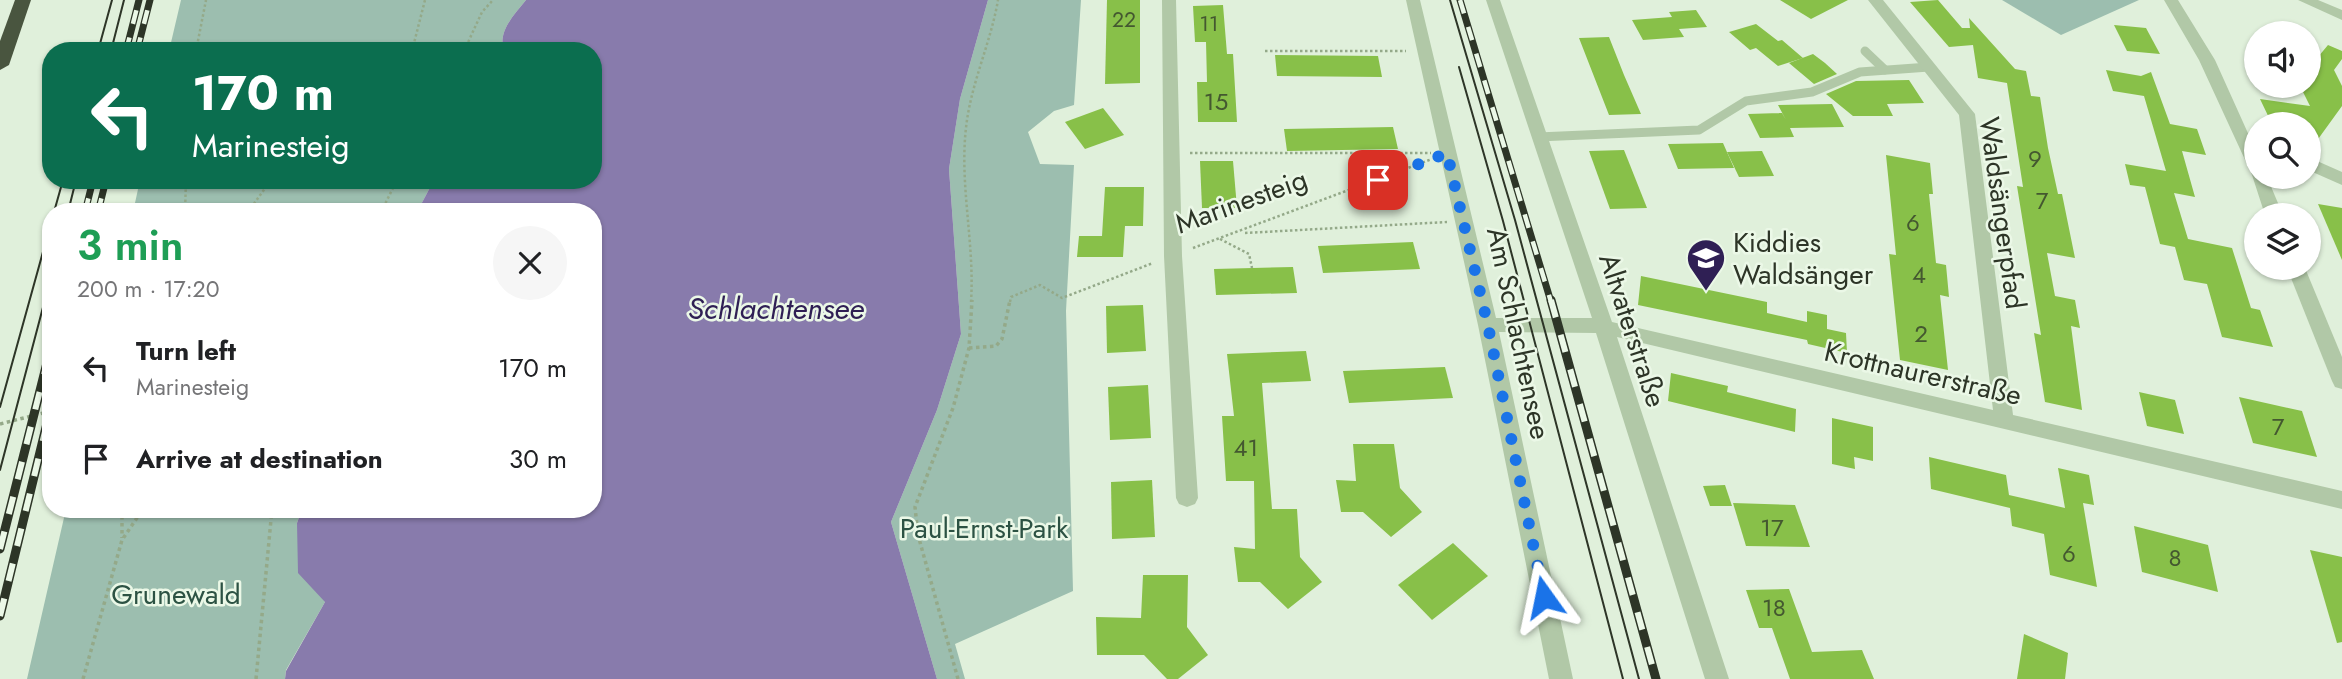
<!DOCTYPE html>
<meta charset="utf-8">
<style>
body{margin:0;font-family:Jost,sans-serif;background:#f6f6f6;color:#202124;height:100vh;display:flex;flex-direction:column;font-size:26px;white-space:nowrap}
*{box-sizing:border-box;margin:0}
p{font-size:23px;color:#757577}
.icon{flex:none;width:38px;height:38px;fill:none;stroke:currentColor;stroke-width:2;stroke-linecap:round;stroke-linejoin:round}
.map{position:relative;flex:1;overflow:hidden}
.panel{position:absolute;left:42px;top:203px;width:560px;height:315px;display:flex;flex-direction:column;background:#fff;border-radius:28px;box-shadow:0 2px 5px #0004}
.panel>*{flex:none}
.top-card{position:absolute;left:42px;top:42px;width:560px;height:147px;border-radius:28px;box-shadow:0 2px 5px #0004;background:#0b6e4f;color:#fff;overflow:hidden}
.fabs{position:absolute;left:2244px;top:21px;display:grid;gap:14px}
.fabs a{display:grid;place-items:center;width:77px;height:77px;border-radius:50%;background:#fff;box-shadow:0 2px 5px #0004;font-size:35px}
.pin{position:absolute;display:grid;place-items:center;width:60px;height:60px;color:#fff;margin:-30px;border-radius:14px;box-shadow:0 4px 10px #0006}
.me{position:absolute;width:77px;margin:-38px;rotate:348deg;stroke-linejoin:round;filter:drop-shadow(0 0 5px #0008)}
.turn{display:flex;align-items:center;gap:24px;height:147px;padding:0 35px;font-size:32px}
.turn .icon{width:91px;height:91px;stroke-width:2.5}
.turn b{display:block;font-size:49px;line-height:60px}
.round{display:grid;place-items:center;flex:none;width:74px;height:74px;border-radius:37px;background:#f6f6f6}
.overview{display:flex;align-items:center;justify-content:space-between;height:119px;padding:0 35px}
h1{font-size:42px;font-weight:600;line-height:52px;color:#1e9e55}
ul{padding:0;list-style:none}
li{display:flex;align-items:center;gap:21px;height:91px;padding:0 35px}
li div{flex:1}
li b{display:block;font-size:26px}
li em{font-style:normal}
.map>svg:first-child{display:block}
.green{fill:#9cbeaf}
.water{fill:#887bac}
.building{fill:#88c049}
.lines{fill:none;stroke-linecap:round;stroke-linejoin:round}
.path-far1{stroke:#94a989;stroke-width:2.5;stroke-dasharray:2.5 2.5;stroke-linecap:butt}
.path{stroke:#94a989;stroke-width:3.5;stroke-dasharray:3.5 3.5;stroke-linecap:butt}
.service{stroke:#b1c8a7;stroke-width:9}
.minor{fill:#b1c8a7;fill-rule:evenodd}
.motorway{fill:#49553f;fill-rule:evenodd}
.tram{stroke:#2d3527;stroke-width:2}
.rail-far1-casing{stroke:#2d3527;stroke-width:7}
.rail-casing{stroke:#2d3527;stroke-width:9}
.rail-far1{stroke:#ebf8e7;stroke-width:4.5;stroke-dasharray:14;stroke-linecap:butt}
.rail{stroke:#ebf8e7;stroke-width:6;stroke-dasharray:18;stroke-linecap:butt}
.route{stroke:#1a73e8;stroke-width:12;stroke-dasharray:0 21.6}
.labels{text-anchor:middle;stroke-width:5;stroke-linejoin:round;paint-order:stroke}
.far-number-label{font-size:21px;fill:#445830}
.number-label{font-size:24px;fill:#445830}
.street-label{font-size:28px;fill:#2d3527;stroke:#ebf8e7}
.poi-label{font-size:28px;fill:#2d3527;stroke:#ebf8e7;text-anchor:start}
.park-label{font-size:28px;fill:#2c5243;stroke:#ebf8e7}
.water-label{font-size:30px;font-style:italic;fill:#2f1f54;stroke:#ebf8e7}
</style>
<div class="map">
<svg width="2342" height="679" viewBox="0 0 2342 679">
<rect width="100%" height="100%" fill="#e0f0db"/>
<!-- green -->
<g class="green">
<path d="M181 0H526C515 14 497 31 504 51H169Z"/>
<polygon points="988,0 1081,0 1074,105 1054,111 1028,132 1040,164 1074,165 1066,311 1073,591 955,644 965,679 937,679 891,522 937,410 961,334 949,169 960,99"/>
<polygon points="2002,0 2139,0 2061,35"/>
<polygon points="140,180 434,180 417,212 133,212"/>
<polygon points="66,509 302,509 297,523 325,602 286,670 285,679 27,679"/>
</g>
<!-- water -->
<path class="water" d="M526 0H988L960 99 949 169 961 334 937 410 891 522 937 679H285L286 671 325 602 298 573 297 523 302 509H593V212H417L434 180H593V51H504C497 31 515 14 526 0Z"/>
<!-- building -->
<g class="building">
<polygon points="1107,0 1140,0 1140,83 1105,84"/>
<polygon points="1780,0 1848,0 1811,19"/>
<polygon points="1938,0 1962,28 1970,28 1969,18 2015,69 2026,71 2031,96 2040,97 2048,148 2058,194 2062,194 2075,258 2047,253 2055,296 2075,300 2080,328 2071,326 2082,410 2045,402 2034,333 2041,335 2017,186 2023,187 2007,83 1978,78 1973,45 1949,47 1910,2"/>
<polygon points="1223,5 1227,54 1233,54 1237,122 1198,122 1197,82 1207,82 1206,42 1195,42 1193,6"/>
<polygon points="1696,10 1707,27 1679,29 1684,37 1643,40 1632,20 1672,17 1669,12"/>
<polygon points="1756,24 1778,41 1782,40 1803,58 1778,66 1756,48 1750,50 1729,32"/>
<polygon points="2114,25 2146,28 2160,54 2127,51"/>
<polygon points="1609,37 1624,75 1641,114 1609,115 1579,38"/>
<polygon points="2328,45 2342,51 2342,59 2334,70 2342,86 2342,106 2308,153 2308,124 2272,124 2260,99 2310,106 2300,86 2308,86 2308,69"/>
<polygon points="1813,54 1825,63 1837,74 1814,84 1789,63"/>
<polygon points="1275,55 1378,56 1382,77 1277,76"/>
<polygon points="2106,70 2141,76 2151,72 2170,124 2197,129 2206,155 2182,151 2195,197 2174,193 2188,239 2232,248 2251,308 2260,310 2273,347 2222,337 2207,284 2184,280 2175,247 2160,244 2145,187 2130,185 2125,164 2166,171 2144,96 2113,91"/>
<polygon points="1909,80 1924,103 1887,104 1893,116 1853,116 1826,94 1856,81"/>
<polygon points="1832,104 1844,127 1790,128 1794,137 1760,138 1748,114 1782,113 1786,120 1778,105"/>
<polygon points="1103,108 1124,135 1085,149 1065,122"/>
<polygon points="1393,127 1398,149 1287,151 1284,129"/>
<polygon points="1723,143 1734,168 1678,169 1668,144"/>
<polygon points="1624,150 1647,208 1610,209 1589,151"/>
<polygon points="1762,151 1774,176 1739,177 1727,152"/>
<polygon points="1886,155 1930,163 1933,194 1929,194 1936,263 1946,265 1949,297 1940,295 1948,370 1900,360 1889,254 1896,255"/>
<polygon points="1200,161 1233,161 1237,208 1202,208"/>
<polygon points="1105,187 1144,187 1143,226 1125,226 1123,257 1077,257 1079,236 1102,236"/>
<polygon points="2318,204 2342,208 2342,260"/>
<polygon points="1413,242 1420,269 1323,273 1318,246"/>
<polygon points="1293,267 1297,293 1216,295 1214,269"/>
<polygon points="1641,276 1767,302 1767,313 1807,322 1807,311 1827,315 1827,329 1846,333 1847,353 1808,344 1807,340 1638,305"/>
<polygon points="1143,305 1146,351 1107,353 1106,306"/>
<polygon points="1306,351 1311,381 1262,383 1272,509 1297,509 1300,557 1322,582 1288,609 1260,582 1238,582 1234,547 1255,549 1254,481 1226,481 1222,416 1234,416 1227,354"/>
<polygon points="1445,367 1453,398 1349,403 1343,371"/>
<polygon points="1671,373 1728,386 1727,392 1796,409 1795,432 1668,401"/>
<polygon points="1148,385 1151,438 1110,440 1108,387"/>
<polygon points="2139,392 2175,400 2184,434 2147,426"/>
<polygon points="2239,397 2302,411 2317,457 2253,443"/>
<polygon points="1832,418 1873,427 1873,461 1854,457 1855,469 1832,464"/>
<polygon points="1353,444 1394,444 1400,488 1422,512 1391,537 1363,512 1341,512 1336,480 1356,481"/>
<polygon points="1929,457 2006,475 2009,495 2065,508 2058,468 2089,475 2094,505 2083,503 2097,587 2050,575 2044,534 2012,526 2010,508 1931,489"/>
<polygon points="1152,480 1155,537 1112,539 1111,482"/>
<polygon points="1725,485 1732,506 1710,506 1703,486"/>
<polygon points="1733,503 1795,505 1810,547 1746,546"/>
<polygon points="2134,526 2208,545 2218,592 2142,572"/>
<polygon points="1453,543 1488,576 1432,620 1398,585"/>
<polygon points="2310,550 2342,557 2342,642 2337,643"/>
<polygon points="1143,575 1188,575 1187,627 1208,655 1178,679 1167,679 1144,655 1097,655 1096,617 1141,618"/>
<polygon points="1789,589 1812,652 1862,650 1874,679 1790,679 1772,628 1759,628 1746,590"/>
<polygon points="2024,634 2068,653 2065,679 2017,679"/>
</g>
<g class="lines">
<!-- path-far1 -->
<g class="path-far1">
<polyline points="196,51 206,0"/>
<polyline points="412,51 425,0"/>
<polyline points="464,51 482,12 493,0"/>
<polyline points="1265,51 1406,51"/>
<polyline points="1190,153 1431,153"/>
<polyline points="185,212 186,180"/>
<polyline points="248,212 271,180"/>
<polyline points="381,212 397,180"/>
<polyline points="1245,233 1447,222"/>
<polyline points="1220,239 1249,254 1252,268"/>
<polyline points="1193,248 1432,159"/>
<path d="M971 302C975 241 958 181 967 120 973 79 991 41 998 0"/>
<polyline points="1010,302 1011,297 1040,285 1062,298 1153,263"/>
</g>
<!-- path -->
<g class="path">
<polyline points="969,348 996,346 1002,339 1010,300"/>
<polyline points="0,424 51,411"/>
<polyline points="122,509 122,538"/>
<polyline points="83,679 122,540 143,509"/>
<polyline points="256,679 272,509"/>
<polyline points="958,679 918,535 915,507 953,408 969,348 972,300"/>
</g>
<!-- service -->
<g class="service">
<polyline points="1865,51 1885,70"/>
<polyline points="1538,137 1699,130 1746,101 1812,92 1860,72 1929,67"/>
</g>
<!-- minor -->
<g class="minor">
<polygon points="1162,0 1176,0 1182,256 1198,498 1195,504 1187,507 1179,504 1176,498 1164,256"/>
<polygon points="1406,0 1420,0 1496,318 1592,318 1486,0 1500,0 1612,322 1993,410 1959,115 1868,0 1883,0 1975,114 2013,415 2342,491 2342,509 1617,337 1729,679 1705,679 1596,333 1499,332 1573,679 1549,679 1478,325"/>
<polygon points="2164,0 2178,0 2215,60 2256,151 2256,177 2267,177 2283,215 2265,215 2252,175 2199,60"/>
<polygon points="2298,0 2318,0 2342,10 2342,20"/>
<polygon points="2308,157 2342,172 2342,185 2308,170"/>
<polygon points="2287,268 2305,268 2342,357 2342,389 2335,387 2332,381"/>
</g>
<!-- motorway -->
<polygon class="motorway" points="15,0 31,0 9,65 0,70 0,41"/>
<!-- tram -->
<g class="tram">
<polyline points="1450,0 1515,220 1639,679"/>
<polyline points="98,51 112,0"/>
<polyline points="111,51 124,0"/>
<polyline points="1459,67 1503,221 1623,679"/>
<polyline points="54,212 63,180"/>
<polyline points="68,212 76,180"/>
<polyline points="0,407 51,223"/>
<polyline points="0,470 51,277"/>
</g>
<!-- rail-far1 casing -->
<g class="rail-far1-casing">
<g id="rail-far1">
<polyline points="1460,0 1551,302"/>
<polyline points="126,51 139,0"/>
<polyline points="137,51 150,0"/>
<polyline points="85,212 93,180"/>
<polyline points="98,212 106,180"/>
</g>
</g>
<!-- rail casing -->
<g class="rail-casing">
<g id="rail">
<polyline points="1551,300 1656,679"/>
<polyline points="0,549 51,347"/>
<polyline points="0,616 51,407"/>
</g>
</g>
<!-- rail-far1 -->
<use href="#rail-far1" class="rail-far1"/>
<!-- rail -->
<use href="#rail" class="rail"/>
</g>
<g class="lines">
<!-- route -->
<polyline class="route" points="1378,180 1447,153 1488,326 1544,597"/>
</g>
<!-- icons -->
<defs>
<g id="school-pin" transform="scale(2.0125)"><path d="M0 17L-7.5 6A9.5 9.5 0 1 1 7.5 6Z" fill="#2f1f54" stroke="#ebf8e7"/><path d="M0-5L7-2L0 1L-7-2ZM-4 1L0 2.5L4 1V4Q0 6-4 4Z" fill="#fff"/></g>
</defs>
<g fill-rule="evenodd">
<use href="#school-pin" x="1706" y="258"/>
</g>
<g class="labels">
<!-- far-number labels -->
<g class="far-number-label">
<text x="1124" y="27">22</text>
<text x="1209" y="31">11</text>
</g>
<!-- number labels -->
<g class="number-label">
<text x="1216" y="110">15</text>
<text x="2035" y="167">9</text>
<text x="2042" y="209">7</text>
<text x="1913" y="231">6</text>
<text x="1919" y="283">4</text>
<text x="1921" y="342">2</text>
<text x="2278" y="435">7</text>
<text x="1246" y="456">41</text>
<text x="1772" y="536">17</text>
<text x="2069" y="562">6</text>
<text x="2175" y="566">8</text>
<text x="1774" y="616">18</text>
</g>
<!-- street labels -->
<g class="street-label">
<text transform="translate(1241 201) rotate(-20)" y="10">Marinesteig</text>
<text transform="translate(2003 213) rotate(82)" y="10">Waldsängerpfad</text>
<text transform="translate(1633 330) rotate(72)" y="10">Altvaterstraße</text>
<text transform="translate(1519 333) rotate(78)" y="10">Am Schlachtensee</text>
<text transform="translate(1923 373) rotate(13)" y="10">Krottnaurerstraße</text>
</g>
<!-- poi labels -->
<g class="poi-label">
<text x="1733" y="252">Kiddies<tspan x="1733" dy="32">Waldsänger</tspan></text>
</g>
<!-- park labels -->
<g class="park-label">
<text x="984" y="538">Paul-Ernst-Park</text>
<text x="176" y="604">Grunewald</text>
</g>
<!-- water labels -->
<g class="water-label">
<text x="776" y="319">Schlachtensee</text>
</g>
</g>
</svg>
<div class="fabs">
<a><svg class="icon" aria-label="sound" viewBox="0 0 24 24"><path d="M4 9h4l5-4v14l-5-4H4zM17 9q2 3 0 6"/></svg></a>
<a><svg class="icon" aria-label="search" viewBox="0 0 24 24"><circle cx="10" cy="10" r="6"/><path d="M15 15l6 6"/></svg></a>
<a><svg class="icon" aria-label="layers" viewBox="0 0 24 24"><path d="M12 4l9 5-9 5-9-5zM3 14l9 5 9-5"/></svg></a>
</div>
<div class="pin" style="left:1378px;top:180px;background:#d93025"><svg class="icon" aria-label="arrive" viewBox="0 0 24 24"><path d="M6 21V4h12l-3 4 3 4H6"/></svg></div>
<svg class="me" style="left:1544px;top:597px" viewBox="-20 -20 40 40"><path d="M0-17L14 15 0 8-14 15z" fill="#1a73e8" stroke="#fff" stroke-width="4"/></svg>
<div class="top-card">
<div class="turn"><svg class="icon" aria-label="left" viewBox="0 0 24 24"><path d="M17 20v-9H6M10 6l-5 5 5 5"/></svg><div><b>170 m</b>Marinesteig</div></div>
</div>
<section class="panel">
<div class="overview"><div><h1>3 min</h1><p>200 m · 17:20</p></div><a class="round"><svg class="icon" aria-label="close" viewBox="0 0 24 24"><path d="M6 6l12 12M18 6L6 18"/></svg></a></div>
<ul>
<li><svg class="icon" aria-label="left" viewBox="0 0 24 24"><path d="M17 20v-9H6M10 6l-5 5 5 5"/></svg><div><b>Turn left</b><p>Marinesteig</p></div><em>170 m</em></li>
<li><svg class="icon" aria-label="arrive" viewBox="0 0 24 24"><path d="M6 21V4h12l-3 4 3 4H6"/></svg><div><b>Arrive at destination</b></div><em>30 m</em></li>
</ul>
</section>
</div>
